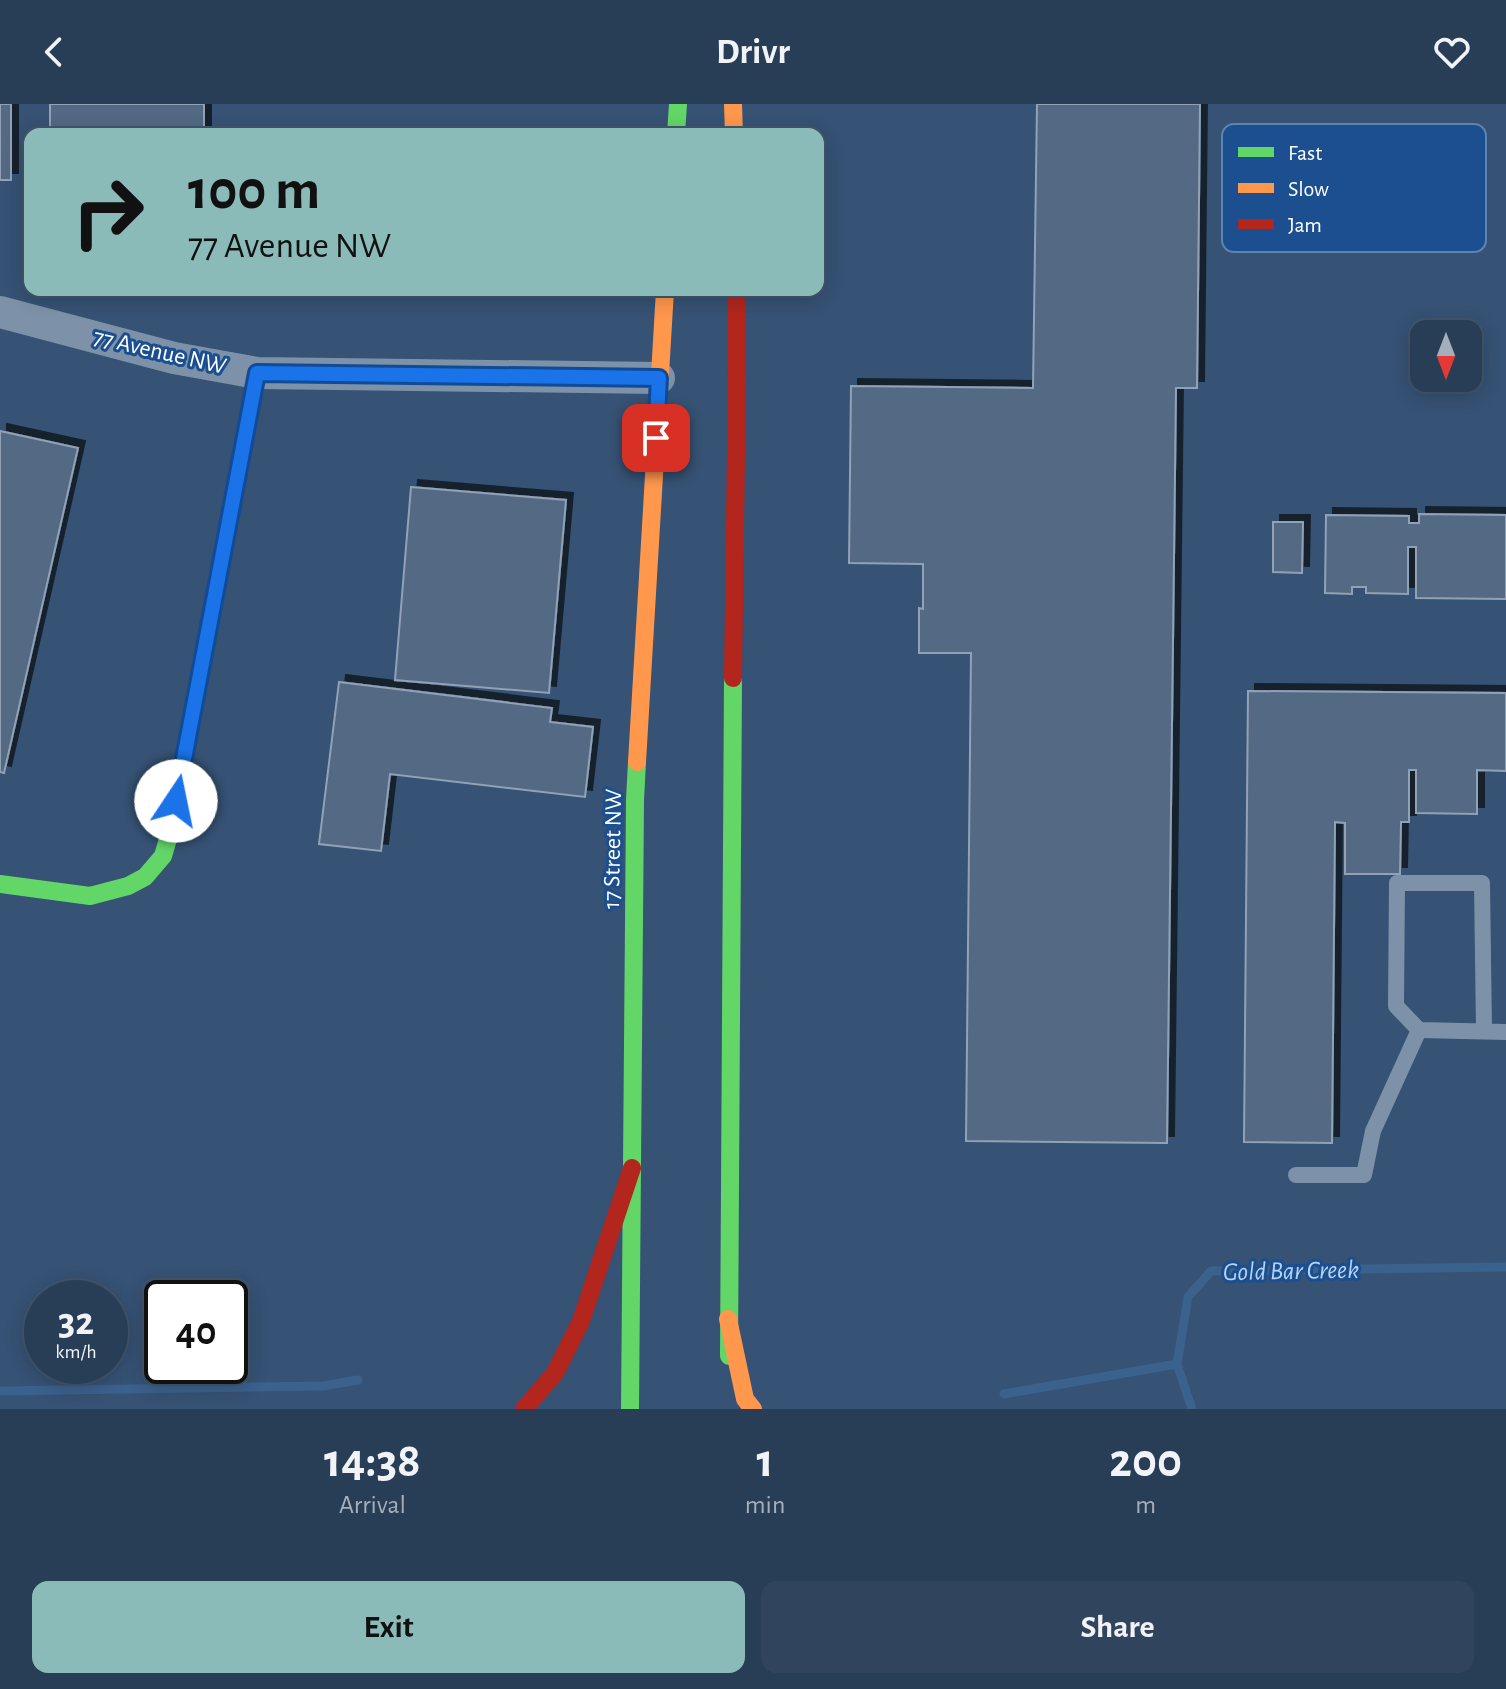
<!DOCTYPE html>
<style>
body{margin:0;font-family:"Alegreya Sans",sans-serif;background:#30455d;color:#f1f3f6;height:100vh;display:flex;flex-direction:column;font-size:30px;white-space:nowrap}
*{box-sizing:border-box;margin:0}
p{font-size:26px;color:#a5aeba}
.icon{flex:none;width:44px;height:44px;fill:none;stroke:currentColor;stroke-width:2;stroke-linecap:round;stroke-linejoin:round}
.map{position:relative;height:1305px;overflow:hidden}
.panel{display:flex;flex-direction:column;background:#283e57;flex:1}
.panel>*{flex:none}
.banner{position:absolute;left:24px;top:24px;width:800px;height:168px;border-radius:16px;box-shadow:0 4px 20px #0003,0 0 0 2px #44576d;background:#8bbbb9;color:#111;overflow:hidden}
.needle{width:52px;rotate:180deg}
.fabs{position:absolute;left:1410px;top:216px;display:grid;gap:16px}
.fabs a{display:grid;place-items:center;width:72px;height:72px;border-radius:16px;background:#283e57;box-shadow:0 4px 20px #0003,0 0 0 2px #44576d;font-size:40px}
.speed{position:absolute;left:24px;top:1176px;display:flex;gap:16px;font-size:40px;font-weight:700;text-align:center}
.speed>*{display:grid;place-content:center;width:104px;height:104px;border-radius:50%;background:#283e57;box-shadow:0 4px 20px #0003,0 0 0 2px #44576d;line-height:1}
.speed small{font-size:20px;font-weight:400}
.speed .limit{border:4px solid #111;border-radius:12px;background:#fff;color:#111}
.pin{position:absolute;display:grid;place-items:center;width:68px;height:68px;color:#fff;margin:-34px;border-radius:16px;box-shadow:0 4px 12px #0006}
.me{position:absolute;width:88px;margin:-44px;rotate:11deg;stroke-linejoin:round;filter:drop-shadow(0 0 6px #0008)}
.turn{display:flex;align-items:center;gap:28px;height:168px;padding:0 32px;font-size:36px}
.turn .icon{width:104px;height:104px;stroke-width:2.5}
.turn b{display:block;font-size:56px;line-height:68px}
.eta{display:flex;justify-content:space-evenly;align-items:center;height:136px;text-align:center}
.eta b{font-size:48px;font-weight:700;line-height:56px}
.button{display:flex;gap:16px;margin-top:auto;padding:16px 32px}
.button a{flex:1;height:92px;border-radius:16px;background:#8bbbb9;color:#111;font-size:32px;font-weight:700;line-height:92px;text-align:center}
.button a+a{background:#30455d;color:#f1f3f6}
header{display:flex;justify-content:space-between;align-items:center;height:104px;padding:0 32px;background:#283e57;font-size:36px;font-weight:700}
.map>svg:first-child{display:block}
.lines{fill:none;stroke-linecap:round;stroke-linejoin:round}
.stream{stroke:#3b618d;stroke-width:9}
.building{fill:#526984;stroke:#92a2b6;stroke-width:2;filter:url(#shadow)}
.lane{stroke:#7d92a8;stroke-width:16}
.street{stroke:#7d92a8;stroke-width:32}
.fast{stroke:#63d668;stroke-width:18}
.slow{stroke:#ff974d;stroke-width:18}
.jam{stroke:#b3261e;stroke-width:18}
.route-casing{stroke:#114b97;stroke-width:20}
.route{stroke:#1a73e8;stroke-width:14}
.labels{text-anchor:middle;stroke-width:6;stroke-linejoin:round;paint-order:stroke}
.street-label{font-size:24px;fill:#fff;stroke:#1b4f8f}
.water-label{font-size:26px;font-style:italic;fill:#b5d3f5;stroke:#1b4f8f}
.key{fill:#1b4f8f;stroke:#5f84b1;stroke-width:2}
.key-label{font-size:22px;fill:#fff}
</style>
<header><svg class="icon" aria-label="back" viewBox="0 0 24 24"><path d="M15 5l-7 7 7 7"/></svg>Drivr<svg class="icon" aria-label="heart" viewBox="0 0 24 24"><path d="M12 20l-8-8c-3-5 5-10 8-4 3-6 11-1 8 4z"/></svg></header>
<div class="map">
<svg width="1506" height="1305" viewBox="0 0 1506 1305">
<defs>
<filter id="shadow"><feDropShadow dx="7" dy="-7" stdDeviation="0" flood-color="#0009"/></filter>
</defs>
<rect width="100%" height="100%" fill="#365274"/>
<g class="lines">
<!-- stream -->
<g class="stream">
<polyline points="1177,1260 1192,1305"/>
<polyline points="0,1287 323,1282 358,1276"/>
<polyline points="1004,1290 1177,1260 1188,1193 1211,1167 1506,1163"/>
</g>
</g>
<!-- building -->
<g class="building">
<rect x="0" y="0" width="11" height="76"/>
<rect x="50" y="0" width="154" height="30"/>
<polygon points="1037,0 1200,0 1197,284 1176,284 1167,1039 966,1037 971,549 919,549 919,504 923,505 923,460 849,459 851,282 1033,284"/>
<polygon points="0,327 78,344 4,669 0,668"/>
<polygon points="411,383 566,396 549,589 395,576"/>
<polygon points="1419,410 1506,411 1506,495 1416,494 1416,443 1408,443 1408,490 1366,489 1366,483 1352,483 1352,490 1325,489 1326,411 1409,412 1409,419 1419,419"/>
<polygon points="1273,418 1303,418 1302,469 1273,468"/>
<polygon points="339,578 552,604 550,618 593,623 585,693 390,670 381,747 319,740"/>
<polygon points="1248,587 1506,589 1506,667 1477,666 1477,710 1416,709 1416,666 1409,666 1409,718 1401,718 1400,770 1345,770 1345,719 1335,718 1332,1039 1244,1038"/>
</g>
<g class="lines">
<!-- lane -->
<g class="lane">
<polyline points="1484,927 1482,779 1397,779 1396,902 1419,926 1506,928"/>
<polyline points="1296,1071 1364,1071 1373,1027 1419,926"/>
</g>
<!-- street -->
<polyline class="street" points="0,208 174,254 257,269 659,274"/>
<!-- fast -->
<g class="fast">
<polyline points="676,30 678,0"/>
<polyline points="0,780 90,792 128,782 145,773 163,752 170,728 257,269"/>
<polyline points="729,1252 733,574"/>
<polyline points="630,1305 635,696 637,658"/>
</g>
<!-- slow -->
<g class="slow">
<polyline points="733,0 734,30"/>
<polyline points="637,658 665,186"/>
<polyline points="728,1215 745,1295 753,1305"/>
</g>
<!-- jam -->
<g class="jam">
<polyline points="733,574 737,273 736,186"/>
<polyline points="524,1305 555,1269 581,1217 632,1064"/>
</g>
</g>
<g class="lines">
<!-- route casing -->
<g class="route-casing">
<polyline id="route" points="176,697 257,269 659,274 656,334"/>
</g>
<!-- route -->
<use href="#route" class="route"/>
</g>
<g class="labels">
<!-- street labels -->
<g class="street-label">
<text transform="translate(160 247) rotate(13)" y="8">77 Avenue NW</text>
<text transform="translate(612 745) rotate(-89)" y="8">17 Street NW</text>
</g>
<!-- water labels -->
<g class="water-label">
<text transform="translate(1291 1166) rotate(-1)" y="9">Gold Bar Creek</text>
</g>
</g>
<!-- legend -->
<rect x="1222" y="20" width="264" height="128" rx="12" class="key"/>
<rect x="1238" y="43" width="36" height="10" fill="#63d668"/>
<rect x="1238" y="79" width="36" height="10" fill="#ff974d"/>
<rect x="1238" y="115" width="36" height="10" fill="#b3261e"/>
<g class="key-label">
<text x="1288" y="56">Fast</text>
<text x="1288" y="92">Slow</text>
<text x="1288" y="128">Jam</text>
</g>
</svg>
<div class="fabs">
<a><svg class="needle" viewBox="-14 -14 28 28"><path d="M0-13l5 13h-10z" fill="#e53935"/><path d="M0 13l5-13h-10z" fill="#a5aeba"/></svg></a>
</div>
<div class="speed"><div>32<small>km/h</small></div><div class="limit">40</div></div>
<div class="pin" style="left:656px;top:334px;background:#d93025"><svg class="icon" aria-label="arrive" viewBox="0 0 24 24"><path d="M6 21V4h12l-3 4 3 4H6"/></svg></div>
<svg class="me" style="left:176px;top:697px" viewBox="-20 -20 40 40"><circle r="19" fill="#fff"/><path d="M0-13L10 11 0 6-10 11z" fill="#1a73e8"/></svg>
<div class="banner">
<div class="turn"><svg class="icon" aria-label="right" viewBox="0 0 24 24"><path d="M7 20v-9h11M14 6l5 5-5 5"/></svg><div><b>100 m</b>77 Avenue NW</div></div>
</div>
</div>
<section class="panel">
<div class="eta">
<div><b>14:38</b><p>Arrival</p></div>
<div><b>1</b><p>min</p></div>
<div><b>200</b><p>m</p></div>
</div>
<div class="button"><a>Exit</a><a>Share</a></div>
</section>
